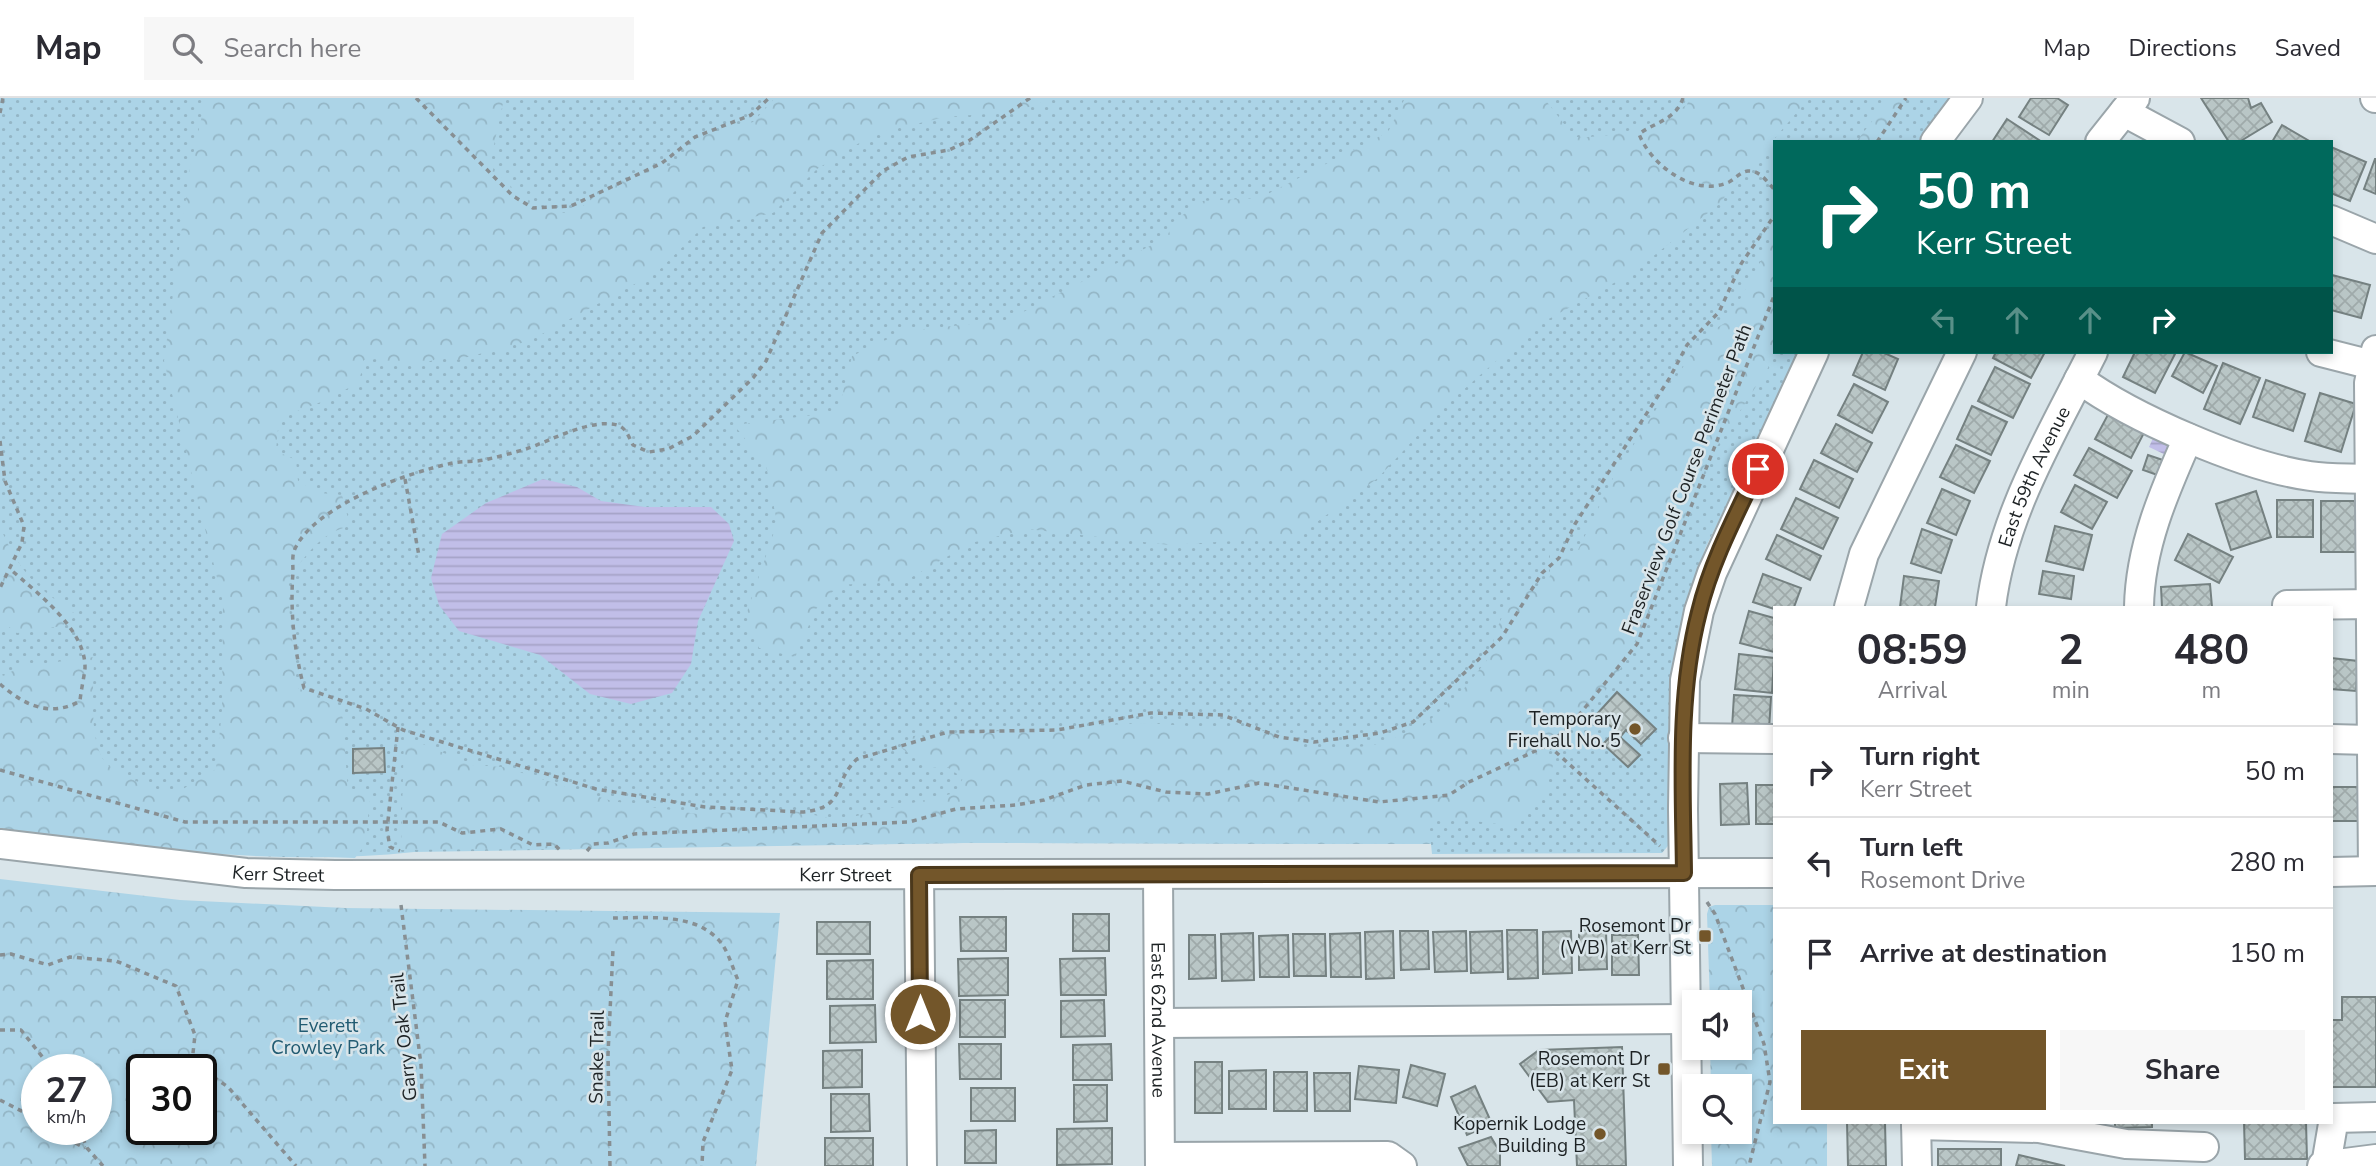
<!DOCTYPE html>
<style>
body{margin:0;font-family:"Nunito Sans",sans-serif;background:#f7f7f7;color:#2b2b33;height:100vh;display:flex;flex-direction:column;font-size:26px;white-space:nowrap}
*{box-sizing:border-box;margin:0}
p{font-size:23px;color:#7c7c81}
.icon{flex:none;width:38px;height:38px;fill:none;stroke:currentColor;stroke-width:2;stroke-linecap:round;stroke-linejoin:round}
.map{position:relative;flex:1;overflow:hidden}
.side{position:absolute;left:1773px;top:508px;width:560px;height:518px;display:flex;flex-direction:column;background:#fff;border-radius:0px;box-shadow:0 4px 10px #0003}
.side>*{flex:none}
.top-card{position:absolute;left:1773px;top:42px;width:560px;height:214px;border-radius:0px;box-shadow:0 4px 10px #0003;background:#00695c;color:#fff;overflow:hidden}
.buttons{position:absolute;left:1682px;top:892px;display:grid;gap:14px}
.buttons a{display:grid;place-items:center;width:70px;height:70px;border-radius:0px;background:#fff;box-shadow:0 4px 10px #0003;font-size:35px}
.speed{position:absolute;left:21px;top:956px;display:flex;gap:14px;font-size:35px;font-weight:700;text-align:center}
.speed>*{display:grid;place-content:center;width:91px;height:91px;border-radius:50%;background:#fff;box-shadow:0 4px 10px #0003;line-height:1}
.speed small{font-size:18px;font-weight:400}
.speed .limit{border:4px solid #111;border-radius:10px;background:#fff;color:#111}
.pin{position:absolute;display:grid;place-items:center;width:60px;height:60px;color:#fff;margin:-30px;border:4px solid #fff;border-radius:50%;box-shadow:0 2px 7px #0007}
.me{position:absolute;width:77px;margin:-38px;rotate:0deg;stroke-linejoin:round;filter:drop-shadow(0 0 5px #0008)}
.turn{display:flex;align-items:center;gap:24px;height:147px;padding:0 28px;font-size:32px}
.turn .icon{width:91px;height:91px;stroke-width:2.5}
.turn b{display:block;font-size:49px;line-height:60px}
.lanes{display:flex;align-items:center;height:66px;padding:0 28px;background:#0003;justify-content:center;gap:35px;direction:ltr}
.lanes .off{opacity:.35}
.eta{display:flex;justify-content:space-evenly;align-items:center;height:119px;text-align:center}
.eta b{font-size:42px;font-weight:700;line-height:49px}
.button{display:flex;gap:14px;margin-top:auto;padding:14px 28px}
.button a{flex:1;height:80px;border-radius:0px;background:#73562a;color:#fff;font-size:28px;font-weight:700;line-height:80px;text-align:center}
.button a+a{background:#f7f7f7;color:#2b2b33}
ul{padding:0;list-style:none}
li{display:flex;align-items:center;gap:21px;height:91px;padding:0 28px;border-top:2px solid #e1e1e2}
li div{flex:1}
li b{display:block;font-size:26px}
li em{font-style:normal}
header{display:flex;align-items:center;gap:42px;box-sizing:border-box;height:98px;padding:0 35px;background:#fff;border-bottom:2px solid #e1e1e2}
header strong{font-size:33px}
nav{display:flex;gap:38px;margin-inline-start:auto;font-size:24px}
.search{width:490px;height:63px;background:#f7f7f7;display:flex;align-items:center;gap:18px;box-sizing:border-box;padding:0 24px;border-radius:0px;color:#7c7c81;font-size:26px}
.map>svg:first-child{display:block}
.grass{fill:url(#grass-dots)}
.forest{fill:url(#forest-crowns);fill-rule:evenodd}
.water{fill:url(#water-rules)}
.building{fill:url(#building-cross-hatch);stroke:#758181;stroke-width:2}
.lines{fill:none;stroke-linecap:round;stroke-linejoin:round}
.minor-casing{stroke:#9aa5aa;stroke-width:32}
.path{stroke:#878f93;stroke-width:3.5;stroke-dasharray:5 5;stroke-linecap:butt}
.minor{stroke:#fff;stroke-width:28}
.route-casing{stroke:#4b381b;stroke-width:18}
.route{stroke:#73562a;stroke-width:12}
.poi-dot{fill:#73562a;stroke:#d9e5ea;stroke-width:2.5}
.labels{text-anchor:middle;stroke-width:5;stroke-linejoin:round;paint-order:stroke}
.street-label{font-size:19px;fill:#1d2224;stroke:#d9e5ea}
.poi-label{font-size:19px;fill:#1d2224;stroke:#d9e5ea;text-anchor:end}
.park-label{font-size:19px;fill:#215b72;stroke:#d9e5ea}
</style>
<header>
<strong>Map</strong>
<div class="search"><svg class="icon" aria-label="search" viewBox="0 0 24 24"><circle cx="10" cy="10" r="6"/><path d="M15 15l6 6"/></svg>Search here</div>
<nav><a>Map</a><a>Directions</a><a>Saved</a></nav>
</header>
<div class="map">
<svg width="2376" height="1068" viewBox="0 0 2376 1068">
<defs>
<pattern id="grass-dots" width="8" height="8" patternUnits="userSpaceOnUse" patternTransform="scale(1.75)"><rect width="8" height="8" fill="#acd4e7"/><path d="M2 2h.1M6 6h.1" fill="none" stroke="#94b6c6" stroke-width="1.8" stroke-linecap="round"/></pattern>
<pattern id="forest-crowns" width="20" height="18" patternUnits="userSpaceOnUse" patternTransform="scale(1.75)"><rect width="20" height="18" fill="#acd4e7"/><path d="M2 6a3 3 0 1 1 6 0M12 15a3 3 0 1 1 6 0" fill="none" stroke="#94b6c6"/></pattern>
<pattern id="water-rules" width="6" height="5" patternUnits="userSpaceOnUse" patternTransform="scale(1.75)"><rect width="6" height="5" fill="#c1bee8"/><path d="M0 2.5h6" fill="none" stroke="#a5a3c7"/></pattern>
<pattern id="building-cross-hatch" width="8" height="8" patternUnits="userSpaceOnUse" patternTransform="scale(1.75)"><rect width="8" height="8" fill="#b9c6c6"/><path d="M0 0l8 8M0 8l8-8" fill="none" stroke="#9faaaa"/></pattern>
</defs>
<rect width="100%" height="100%" fill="#d9e5ea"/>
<!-- grass -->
<path class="grass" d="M0 0H1952L1920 44H1774V254H1800L1705 451 1684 523 1672 743 1662 755 1432 756 1431 746 964 745 414 754C276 769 137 749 0 732Z"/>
<!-- forest -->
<g class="forest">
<path d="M206 0H504L490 66C515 95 534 112 573 116L612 85 670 68 701 38 753 24 775 0H1055L1014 14 945 19 874 36 817 71 773 115 703 129 657 174 529 243 456 262 437 258 434 262 412 268 407 263 386 270 376 261 364 262 359 284 329 301 279 320 276 353 296 362 298 383 320 395 342 397 350 428C319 435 305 459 287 483L296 589 342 612 348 693 370 695 366 745 355 760 178 754 0 732V578L26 568 94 559C94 586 87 648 108 667 125 682 152 688 173 697L216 671 222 612 223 504 164 263 190 70Z"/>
<path d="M1405 0H1544L1574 39C1621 40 1646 29 1687 7L1689 0H1809L1718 107 1632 175 1536 228 1445 308 1378 380 1296 439 1170 447 1027 431 971 445 905 483 839 487 816 511 795 559 759 550 746 517 777 425 766 367 734 327 838 314 852 258 905 233 1008 222 1167 139 1173 124 1202 103 1260 100 1388 34Z"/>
<polygon points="1890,0 1904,0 1887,44 1856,44"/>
<polygon points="1774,139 1774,244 1768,270 1710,359 1644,526 1616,579 1582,622 1545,653 1553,667 1545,695 1513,728 1443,719 1428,722 1431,746 964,745 401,752 404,638 472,667 503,669 612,703 697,716 789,712 839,722 955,695 963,680 947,669 929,670 900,649 913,638 1145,625 1275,634 1308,652 1371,648 1421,630 1462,593 1492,556 1494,537 1516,488 1542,490 1550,478 1550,453 1577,454 1615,376 1702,239 1728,223"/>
<path d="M0 429C21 477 35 488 77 517L62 528 17 535 0 522Z"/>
<path d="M0 781 180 802 345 810 780 815 756 1068H0ZM96 971V1031H37V971ZM142 971H201V1031H142Z"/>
<polygon points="1715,807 1774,807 1774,1024 1827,1024 1827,1068 1712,1068 1711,1034 1740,1034 1740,989 1711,989 1710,950 1740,950 1740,905 1710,905 1707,816 1709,809"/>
</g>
<!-- water -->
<g class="water">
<polygon points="2154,338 2173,347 2168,358 2149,349"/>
<polygon points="543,381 577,389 601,403 645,409 711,409 729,426 734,443 698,523 691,566 672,595 631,606 590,596 540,557 459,533 439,507 431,480 442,436 486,405"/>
</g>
<!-- building -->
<g class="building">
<polygon points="2031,0 2057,0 2068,7 2049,37 2019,19"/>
<polygon points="2201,0 2248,0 2251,10 2261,5 2272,24 2239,44 2229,44"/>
<polygon points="2007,21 2042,44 1992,44"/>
<polygon points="2282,27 2311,44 2272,44"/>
<polygon points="2331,49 2366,64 2350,103 2331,95"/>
<polygon points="2375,61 2376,61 2376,96 2364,91"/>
<polygon points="2332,177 2370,187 2361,220 2331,212"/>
<polygon points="1863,254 1882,254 1898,261 1885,292 1853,277"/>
<polygon points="1996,254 2045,254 2031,280 1993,260"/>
<polygon points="2135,254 2176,254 2155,295 2123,279"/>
<polygon points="2185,254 2217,268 2203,295 2172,278"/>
<polygon points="2223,265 2260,280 2240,326 2204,311"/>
<polygon points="1995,269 2030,286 2013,320 1978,303"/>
<polygon points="2266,282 2305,296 2293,333 2253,319"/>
<polygon points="1854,286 1888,304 1872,335 1838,317"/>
<polygon points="2320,295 2356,306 2341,354 2305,343"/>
<polygon points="1972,308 2007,324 1991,357 1957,341"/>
<polygon points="2111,311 2147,329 2131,360 2095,341"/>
<polygon points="1836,326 1872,345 1857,374 1821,355"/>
<polygon points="1956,347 1990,363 1974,395 1940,379"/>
<polygon points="2089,350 2132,373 2117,400 2074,377"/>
<polygon points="2148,357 2169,364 2163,379 2143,372"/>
<polygon points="1814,362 1853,381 1839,410 1800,391"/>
<polygon points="2075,387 2107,404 2092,431 2061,414"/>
<polygon points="1942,391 1970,403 1956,437 1927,425"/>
<polygon points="2256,393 2271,439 2231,452 2216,406"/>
<polygon points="1796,400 1838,420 1823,451 1781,431"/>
<rect x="2277" y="402" width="36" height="37"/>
<rect x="2321" y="403" width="37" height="51"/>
<polygon points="2055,428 2092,437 2083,472 2046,463"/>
<polygon points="1922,431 1952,442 1941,475 1911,465"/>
<polygon points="2188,436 2233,459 2219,485 2175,462"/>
<polygon points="1777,437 1821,458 1810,482 1766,461"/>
<polygon points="2043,473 2074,478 2071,501 2039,496"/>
<polygon points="1763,476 1801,490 1794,509 1774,511 1753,504"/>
<polygon points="1904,478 1939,483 1935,509 1900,509"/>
<polygon points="2210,486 2212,509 2162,509 2161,489"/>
<polygon points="1749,513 1774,520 1774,554 1740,545"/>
<polygon points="1739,556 1774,560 1772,595 1735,591"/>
<polygon points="2331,560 2358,563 2356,593 2331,591"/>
<polygon points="1617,594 1656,631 1641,646 1626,632 1620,639 1640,657 1628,669 1603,646 1616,633 1597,616"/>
<polygon points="1734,597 1771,599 1769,632 1732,630"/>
<polygon points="384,650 385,674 353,675 353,651"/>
<polygon points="1747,685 1749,726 1721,727 1720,686"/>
<rect x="1756" y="687" width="18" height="39"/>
<rect x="2331" y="689" width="28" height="34"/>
<rect x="1073" y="816" width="36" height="37"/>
<polygon points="960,819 1006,819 1006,853 961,853"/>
<rect x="817" y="824" width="53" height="32"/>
<polygon points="1507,832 1537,832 1538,880 1508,881"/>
<polygon points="1579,832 1606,832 1607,871 1579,872"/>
<polygon points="1393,833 1394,880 1366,881 1365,834"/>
<polygon points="1400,833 1428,833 1429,871 1401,872"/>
<polygon points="1466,833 1467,873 1435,874 1433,834"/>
<polygon points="1502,833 1503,874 1471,875 1470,834"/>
<polygon points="1571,833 1572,875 1543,876 1543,834"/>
<polygon points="1253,835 1254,882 1222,883 1221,836"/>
<polygon points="1360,835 1361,879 1331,879 1330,836"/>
<polygon points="1293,836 1325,836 1326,878 1294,878"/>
<polygon points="1189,837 1215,837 1216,880 1189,881"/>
<polygon points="1288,837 1289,879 1260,879 1259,838"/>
<polygon points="1612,837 1638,837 1639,877 1612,877"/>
<polygon points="1008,860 1008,897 959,898 958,861"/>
<polygon points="1105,860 1106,897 1061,897 1060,861"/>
<polygon points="873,862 873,901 827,901 827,863"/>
<polygon points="2342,899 2376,899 2376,989 2331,989 2331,922 2342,922"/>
<rect x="960" y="902" width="45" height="37"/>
<polygon points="1104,902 1105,938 1061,939 1061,903"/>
<polygon points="875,907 876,944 830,945 830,908"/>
<polygon points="959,946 1001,946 1001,981 960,981"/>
<polygon points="1111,946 1112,982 1073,982 1073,947"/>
<polygon points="1622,949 1626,1068 1577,1068 1574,1002 1548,1004 1520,966 1539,952"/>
<polygon points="862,952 862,989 823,990 823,953"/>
<rect x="1195" y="964" width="27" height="51"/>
<polygon points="1411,967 1445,976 1437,1008 1403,999"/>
<polygon points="1359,968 1399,972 1396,1005 1355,1001"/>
<polygon points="1266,972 1266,1011 1229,1011 1229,973"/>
<rect x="1274" y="974" width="33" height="39"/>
<polygon points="1314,975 1350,975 1350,1013 1315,1013"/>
<polygon points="1074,987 1107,987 1107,1023 1074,1024"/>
<polygon points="1475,988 1492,1026 1467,1037 1451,999"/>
<rect x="971" y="990" width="44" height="33"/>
<polygon points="831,996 869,996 870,1033 831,1034"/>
<polygon points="1847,1024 1885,1024 1886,1068 1848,1068"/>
<polygon points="2115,1024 2152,1024 2152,1029 2115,1030"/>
<polygon points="2244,1024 2306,1024 2307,1061 2245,1061"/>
<polygon points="1112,1030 1112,1066 1057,1067 1057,1031"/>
<polygon points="996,1032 996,1065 965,1065 965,1033"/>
<polygon points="1491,1039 1500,1054 1500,1068 1468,1068 1459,1050"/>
<rect x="825" y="1040" width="48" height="28"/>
<rect x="1938" y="1051" width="63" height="17"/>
<polygon points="2019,1057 2065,1068 2016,1068"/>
</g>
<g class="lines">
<!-- minor casing -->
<g class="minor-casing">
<g id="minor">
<polyline points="2375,0 2376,0"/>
<polyline points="2124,14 2180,44"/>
<polyline points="1935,44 1968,0"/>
<polyline points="2100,44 2135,0"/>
<polyline points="2331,122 2376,141"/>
<polyline points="2321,254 2376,268"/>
<path d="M2079 281C2132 320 2245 369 2310 378 2329 381 2349 380 2369 381"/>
<polyline points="2287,507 2376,506"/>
<polyline points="1849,509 1864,456 1962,254"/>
<path id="s1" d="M1991 509C2002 417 2052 336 2093 254"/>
<path d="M2139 509C2140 449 2164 394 2188 340"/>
<polyline points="1683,640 1774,641"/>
<polyline points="2331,641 2370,642"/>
<path id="s2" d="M0 746 246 775 335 777 1774 775"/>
<polyline points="2373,773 2369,285 2376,252"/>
<polyline points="2331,774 2376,773"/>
<polyline points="919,777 922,1068"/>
<path id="s3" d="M1158 777 1160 1068"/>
<polyline points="1160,925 1686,921"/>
<polyline points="1916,1024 1917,1068"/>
<polyline points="1916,1027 2039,1030 2126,1046 2204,1049"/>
<polyline points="1160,1059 1388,1058 1402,1068"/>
<polyline points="2326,1067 2334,1020 2376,1019"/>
<polyline points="1688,1068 1683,711 1685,582 1699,513 1712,475 1814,254"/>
<polyline points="2322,1068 2376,1061"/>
</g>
</g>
<!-- path -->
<g class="path">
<polyline points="416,0 513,98 533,110 571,108 662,65 695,39 751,17 769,0"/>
<path d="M1030 0 970 42 949 52 908 59 883 73 822 135 766 263 753 280 693 338 668 351 649 354 633 347C629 340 626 329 617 327 591 320 550 343 526 351 512 355 498 359 484 362 474 364 463 363 453 365 409 374 312 408 294 453 292 459 293 468 293 474 290 514 294 551 304 590L366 611 403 632 596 691 705 709 802 714C848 710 831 685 857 661L948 634 1057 632 1151 615 1223 617 1279 639 1314 644 1380 635 1413 624 1502 539 1542 475 1559 460 1575 426 1669 281 1687 247 1719 214 1741 166 1774 118"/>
<path d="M1683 0C1676 22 1655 24 1639 36 1651 67 1694 100 1729 84 1735 81 1740 74 1748 73 1760 72 1767 84 1774 91"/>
<polyline points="0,15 3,0"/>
<polyline points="1877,44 1906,0"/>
<polyline points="0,343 5,383 24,428 22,445 0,490"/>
<polyline points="405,381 419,458"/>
<path d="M0 586C24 607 50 620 80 603 81 592 84 580 85 570 86 531 36 494 10 471"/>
<polyline points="398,629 387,732 390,749 400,753"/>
<polyline points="1548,647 1660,748"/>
<polyline points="0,672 185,724 439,724 462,735 501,731 533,747 554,746 561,753"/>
<polyline points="587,753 593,746 608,745 634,736 909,724 956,711 1016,707 1044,702 1086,687 1122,683 1166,694 1208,696 1259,685 1379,704 1449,697 1469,684 1548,647 1570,628 1637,546 1774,198"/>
<polyline points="1707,804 1715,816 1764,946 1770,984 1749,1068"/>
<polyline points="401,807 421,967 425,1068"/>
<path d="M613 820C649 820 698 814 722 846 729 856 733 871 738 882L725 924 732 972 703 1044 702 1068"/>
<polyline points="0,857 11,856 48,867 70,859 116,863 176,888 195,937 192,964 228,989 296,1068"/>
<polyline points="0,932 21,932 52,971"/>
<polyline points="0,1002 37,1021"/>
<polyline points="49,1031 85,1050"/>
<polyline points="79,1031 87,1050 103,1068"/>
<polyline points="610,1068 608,956 613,851"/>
</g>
<!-- minor -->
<use href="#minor" class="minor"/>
</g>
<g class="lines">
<!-- route casing -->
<g class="route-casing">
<path id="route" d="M920 916 919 777 1684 775C1683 688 1677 599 1699 514 1711 464 1736 417 1758 371"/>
</g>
<!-- route -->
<use href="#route" class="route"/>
</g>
<!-- markers -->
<g class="poi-dot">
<circle cx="1635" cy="631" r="7"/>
<rect x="1698" y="831" width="14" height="14" rx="3.5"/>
<rect x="1657" y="964" width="14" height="14" rx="3.5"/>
<circle cx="1600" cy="1036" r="7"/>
</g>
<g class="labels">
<!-- street labels -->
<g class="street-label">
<text dy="7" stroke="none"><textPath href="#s1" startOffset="138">East 59th Avenue</textPath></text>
<text transform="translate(1686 381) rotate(-69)" y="7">Fraserview Golf Course Perimeter Path</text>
<text dy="7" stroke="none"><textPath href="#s2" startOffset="280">Kerr Street</textPath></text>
<text dy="7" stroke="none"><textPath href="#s2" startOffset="847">Kerr Street</textPath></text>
<text dy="7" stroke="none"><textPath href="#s3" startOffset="145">East 62nd Avenue</textPath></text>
<text transform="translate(403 939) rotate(-96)" y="7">Garry Oak Trail</text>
<text transform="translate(596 959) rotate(-89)" y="7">Snake Trail</text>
</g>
<!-- poi labels -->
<g class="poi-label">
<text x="1621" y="627">Temporary<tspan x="1621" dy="22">Firehall No. 5</tspan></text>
<text x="1691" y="834">Rosemont Dr<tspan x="1691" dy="22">(WB) at Kerr St</tspan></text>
<text x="1650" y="967">Rosemont Dr<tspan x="1650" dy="22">(EB) at Kerr St</tspan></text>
<text x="1586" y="1032">Kopernik Lodge<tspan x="1586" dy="22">Building B</tspan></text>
</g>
<!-- park labels -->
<g class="park-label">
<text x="328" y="934">Everett<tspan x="328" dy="22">Crowley Park</tspan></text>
</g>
</g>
</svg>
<div class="buttons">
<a><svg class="icon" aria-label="sound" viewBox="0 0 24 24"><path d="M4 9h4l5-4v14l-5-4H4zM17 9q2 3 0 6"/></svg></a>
<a><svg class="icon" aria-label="search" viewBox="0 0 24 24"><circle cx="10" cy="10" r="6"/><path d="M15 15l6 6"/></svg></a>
</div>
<div class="speed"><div>27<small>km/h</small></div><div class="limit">30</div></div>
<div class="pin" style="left:1758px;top:371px;background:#d93025"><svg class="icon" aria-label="arrive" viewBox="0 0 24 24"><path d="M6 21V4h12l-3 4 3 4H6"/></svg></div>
<svg class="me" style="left:920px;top:916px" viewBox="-20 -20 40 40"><circle r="17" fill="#73562a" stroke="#fff" stroke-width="3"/><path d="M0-11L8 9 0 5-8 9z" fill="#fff"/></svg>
<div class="top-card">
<div class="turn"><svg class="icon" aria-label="right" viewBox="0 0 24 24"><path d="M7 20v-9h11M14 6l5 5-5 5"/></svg><div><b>50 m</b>Kerr Street</div></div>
<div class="lanes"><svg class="icon off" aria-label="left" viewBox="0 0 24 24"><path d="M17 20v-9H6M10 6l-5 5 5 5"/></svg><svg class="icon off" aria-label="ahead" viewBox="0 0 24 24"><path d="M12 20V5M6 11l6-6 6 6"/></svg><svg class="icon off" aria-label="ahead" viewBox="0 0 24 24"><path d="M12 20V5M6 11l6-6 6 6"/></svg><svg class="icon" aria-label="right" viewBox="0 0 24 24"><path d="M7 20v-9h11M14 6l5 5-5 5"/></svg></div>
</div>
<section class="side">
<div class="eta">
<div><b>08:59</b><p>Arrival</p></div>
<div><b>2</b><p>min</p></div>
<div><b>480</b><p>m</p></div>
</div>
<ul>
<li><svg class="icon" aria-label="right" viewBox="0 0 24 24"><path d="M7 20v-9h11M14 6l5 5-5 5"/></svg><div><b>Turn right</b><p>Kerr Street</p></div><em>50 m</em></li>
<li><svg class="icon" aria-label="left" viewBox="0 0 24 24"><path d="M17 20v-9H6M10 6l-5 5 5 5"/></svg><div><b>Turn left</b><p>Rosemont Drive</p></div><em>280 m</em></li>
<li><svg class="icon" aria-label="arrive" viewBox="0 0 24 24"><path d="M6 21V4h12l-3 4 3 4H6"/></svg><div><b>Arrive at destination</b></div><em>150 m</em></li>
</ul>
<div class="button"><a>Exit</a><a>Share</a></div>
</section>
</div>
